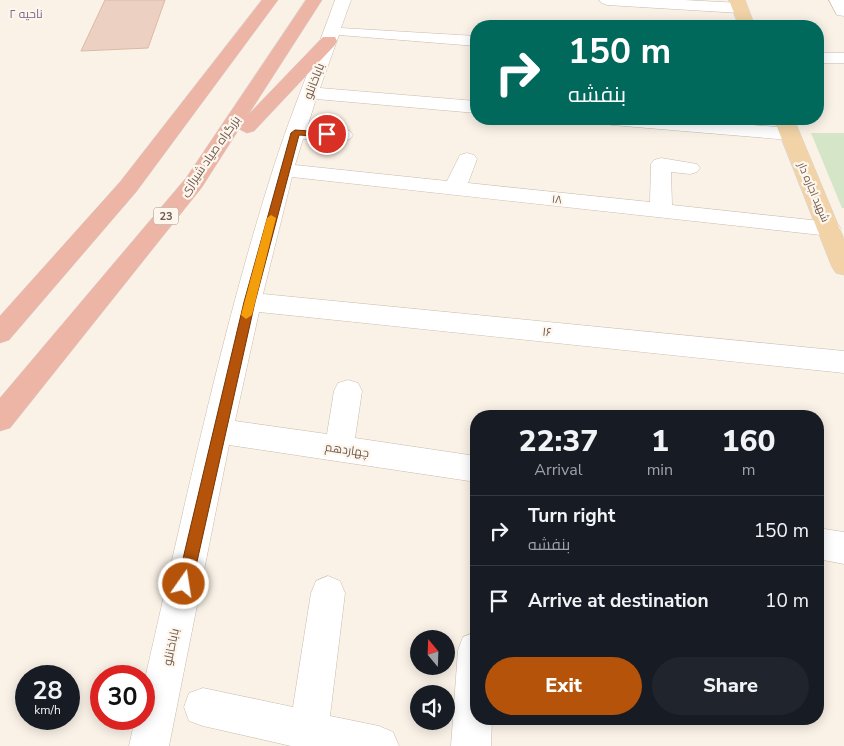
<!DOCTYPE html>
<meta charset="utf-8">
<style>
body{margin:0;font-family:"Nunito Sans",Cairo,sans-serif;background:#20242c;color:#f1f3f6;height:100vh;display:flex;flex-direction:column;font-size:19px;white-space:nowrap}
*{box-sizing:border-box;margin:0}
p{font-size:16px;color:#9ea1a6}
.icon{flex:none;width:28px;height:28px;fill:none;stroke:currentColor;stroke-width:2;stroke-linecap:round;stroke-linejoin:round}
.map{position:relative;flex:1;overflow:hidden}
.drawer{position:absolute;left:470px;top:410px;width:354px;height:315px;display:flex;flex-direction:column;background:#171b24;border-radius:20px;box-shadow:0 2px 12px #0003}
.drawer>*{flex:none}
.banner{position:absolute;left:470px;top:20px;width:354px;height:105px;border-radius:20px;box-shadow:0 2px 12px #0003;background:#00695c;color:#fff;overflow:hidden}
.needle{width:32px;rotate:341deg}
.buttons{position:absolute;left:410px;top:630px;display:grid;gap:10px}
.buttons a{display:grid;place-items:center;width:45px;height:45px;border-radius:50%;background:#171b24;box-shadow:0 2px 12px #0003;font-size:25px}
.speed{position:absolute;left:15px;top:665px;display:flex;gap:10px;font-size:25px;font-weight:700;text-align:center}
.speed>*{display:grid;place-content:center;width:65px;height:65px;border-radius:50%;background:#171b24;box-shadow:0 2px 12px #0003;line-height:1}
.speed small{font-size:12px;font-weight:400}
.speed .limit{border:8px solid #d22;background:#fff;color:#111}
.pin{position:absolute;display:grid;place-items:center;width:42px;height:42px;color:#fff;margin:-21px;border:2px solid #fff;border-radius:50%;box-shadow:0 1px 5px #0007}
.me{position:absolute;width:55px;margin:-28px;rotate:13deg;stroke-linejoin:round;filter:drop-shadow(0 0 4px #0008)}
.turn{display:flex;align-items:center;gap:18px;height:105px;padding:0 15px;font-size:22px}
.turn .icon{width:65px;height:65px;stroke-width:2.5}
.turn b{display:block;font-size:35px;line-height:42px}
.eta{display:flex;justify-content:space-evenly;align-items:center;height:85px;text-align:center}
.eta b{font-size:30px;font-weight:800;line-height:35px}
.primary-button{display:flex;gap:10px;margin-top:auto;padding:10px 15px}
.primary-button a{flex:1;height:58px;border-radius:30px;background:#b45309;color:#fff;font-size:20px;font-weight:800;line-height:58px;text-align:center}
.primary-button a+a{background:#20242c;color:#f1f3f6}
ul{padding:0;list-style:none}
li{display:flex;align-items:center;gap:15px;height:70px;padding:0 15px;border-top:1px solid #363941}
li div{flex:1}
li b{display:block;font-size:19px}
li em{font-style:normal}
.map>svg:first-child{display:block}
.green{fill:#d4e6c7}
.building{fill:#ecd1c2;stroke:#ddb8a4}
.lines{fill:none;stroke-linecap:round;stroke-linejoin:round}
.minor-casing{stroke:#cabaae;stroke-width:1}
.major-casing{stroke:#d7d1cd;stroke-width:1}
.highway-casing{stroke:#d7d1cd;stroke-width:1}
.minor{fill:#fff;fill-rule:evenodd}
.major{fill:#f1d3a7;fill-rule:evenodd}
.highway{fill:#edb5a5;fill-rule:evenodd}
.route{fill:#b45309;stroke:#753606}
.slow{fill:#f59e0b}
.labels{text-anchor:middle;stroke-width:4.5;stroke-linejoin:round;paint-order:stroke}
.far-street-label{font-size:11px;fill:#70594e;stroke:#fdf6ed}
.shield{fill:#fdf6ed;stroke:#9a887e;stroke-width:1}
.shield-label{font-size:11px;font-weight:bold;fill:#70594e}
.far-quarter-label{font-size:12px;fill:#7e668c;stroke:#fdf6ed}
.street-label{font-size:12px;fill:#70594e;stroke:#fdf6ed}
</style>
<div class="map">
<svg width="844" height="746" viewBox="0 0 844 746">
<rect width="100%" height="100%" fill="#faf2e7"/>
<!-- green -->
<polygon class="green" points="811,133 844,133 844,208 842,208"/>
<!-- building -->
<polygon class="building" points="105,0 165,0 148,48 81,51"/>
<g class="lines">
<!-- minor casing -->
<g class="minor-casing">
<g id="minor">
<path d="M335 0H351L341 28 476 36V46L339 35 320 88 476 101V113L316 99 307 128 350 131 353 135 350 139 343 141 303 139 295 165 447 181 460 155 467 153 474 155 477 159 468 183 650 202 651 164 654 160 661 158 697 164 700 168 697 172 690 174 671 172 672 205 830 222 838 224 841 229 838 234 830 236 292 177 263 294 844 351V373L259 312 235 421 327 434 334 391 338 383 348 380 358 383 362 391 355 438 476 456V482L229 445 169 746H129L135 719H144V683C184 510 220 336 274 166 292 110 315 56 335 0Z"/>
<polygon points="599,0 684,0 740,3 746,5 748,8 746,11 740,13 607,5 602,3"/>
<polygon points="829,0 844,0 844,16 837,15"/>
<rect x="818" y="53" width="26" height="10"/>
<polygon points="602,119 678,119 790,128 797,130 800,134 797,138 790,140 612,125 605,123"/>
<polygon points="818,528 844,532 844,564 818,559"/>
<polygon points="328,576 340,581 345,593 330,716 379,726 393,732 399,746 291,746 203,726 189,721 184,707 189,693 203,688 293,707 311,593 316,581"/>
<polygon points="476,632 476,719 492,719 491,746 451,746 458,650 463,637"/>
</g>
</g>
<!-- major casing -->
<g class="major-casing">
<g id="major">
<polygon points="729,0 745,0 755,26 739,26"/>
<polygon points="774,119 794,119 844,239 844,275 836,273 832,267"/>
</g>
</g>
<!-- highway casing -->
<g class="highway-casing">
<g id="highway">
<polygon points="262,0 278,0 136,192 9,340 0,343 0,316 120,182"/>
<polygon points="306,0 322,0 248,115 323,37 335,37 337,41 335,45 254,131 247,133 239,129 202,187 10,428 0,431 0,398 186,178"/>
</g>
</g>
<!-- minor -->
<use href="#minor" class="minor"/>
<!-- major -->
<use href="#major" class="major"/>
<!-- highway -->
<use href="#highway" class="highway"/>
</g>
<!-- route -->
<polygon class="route" points="295,130 327,132 331,134 327,137 299,135 255,302 192,584 190,589 184,592 179,589 177,584 244,302 291,133"/>
<!-- slow -->
<polygon class="slow" points="271,215 276,218 252,315 246,319 241,315 267,218"/>
<g class="labels">
<!-- far-street labels -->
<g class="far-street-label">
<text transform="translate(814 192) rotate(67)" y="4">شهید اجاره دار</text>
<text transform="translate(557 199) rotate(6)" y="4">۱۸</text>
</g>
<!-- shield labels -->
<rect class="shield" x="153.5" y="207.5" width="25" height="17" rx="4"/>
<g class="shield-label">
<text x="166" y="220">23</text>
</g>
<!-- far-quarter labels -->
<g class="far-quarter-label">
<text x="26" y="18">ناحیه ۲</text>
</g>
<!-- street labels -->
<g class="street-label">
<text transform="translate(314 81) rotate(-69)" y="4">باباخانلو</text>
<text transform="translate(210 156) rotate(-55)" y="4">بزرگراه صیاد شیرازی</text>
<text transform="translate(547 332) rotate(6)" y="4">۱۶</text>
<text transform="translate(347 450) rotate(8)" y="4">چهاردهم</text>
<text transform="translate(171 647) rotate(-78)" y="4">باباخانلو</text>
</g>
</g>
</svg>
<div class="buttons">
<a><svg class="needle" viewBox="-14 -14 28 28"><path d="M0-13l5 13h-10z" fill="#e53935"/><path d="M0 13l5-13h-10z" fill="#9ea1a6"/></svg></a>
<a><svg class="icon" aria-label="sound" viewBox="0 0 24 24"><path d="M4 9h4l5-4v14l-5-4H4zM17 9q2 3 0 6"/></svg></a>
</div>
<div class="speed"><div>28<small>km/h</small></div><div class="limit">30</div></div>
<div class="pin" style="left:327px;top:134px;background:#d93025"><svg class="icon" aria-label="arrive" viewBox="0 0 24 24"><path d="M6 21V4h12l-3 4 3 4H6"/></svg></div>
<svg class="me" style="left:184px;top:584px" viewBox="-20 -20 40 40"><circle r="17" fill="#b45309" stroke="#fff" stroke-width="3"/><path d="M0-11L8 9 0 5-8 9z" fill="#fff"/></svg>
<div class="banner">
<div class="turn"><svg class="icon" aria-label="right" viewBox="0 0 24 24"><path d="M7 20v-9h11M14 6l5 5-5 5"/></svg><div><b>150 m</b>بنفشه</div></div>
</div>
<section class="drawer">
<div class="eta">
<div><b>22:37</b><p>Arrival</p></div>
<div><b>1</b><p>min</p></div>
<div><b>160</b><p>m</p></div>
</div>
<ul>
<li><svg class="icon" aria-label="right" viewBox="0 0 24 24"><path d="M7 20v-9h11M14 6l5 5-5 5"/></svg><div><b>Turn right</b><p>بنفشه</p></div><em>150 m</em></li>
<li><svg class="icon" aria-label="arrive" viewBox="0 0 24 24"><path d="M6 21V4h12l-3 4 3 4H6"/></svg><div><b>Arrive at destination</b></div><em>10 m</em></li>
</ul>
<div class="primary-button"><a>Exit</a><a>Share</a></div>
</section>
</div>
